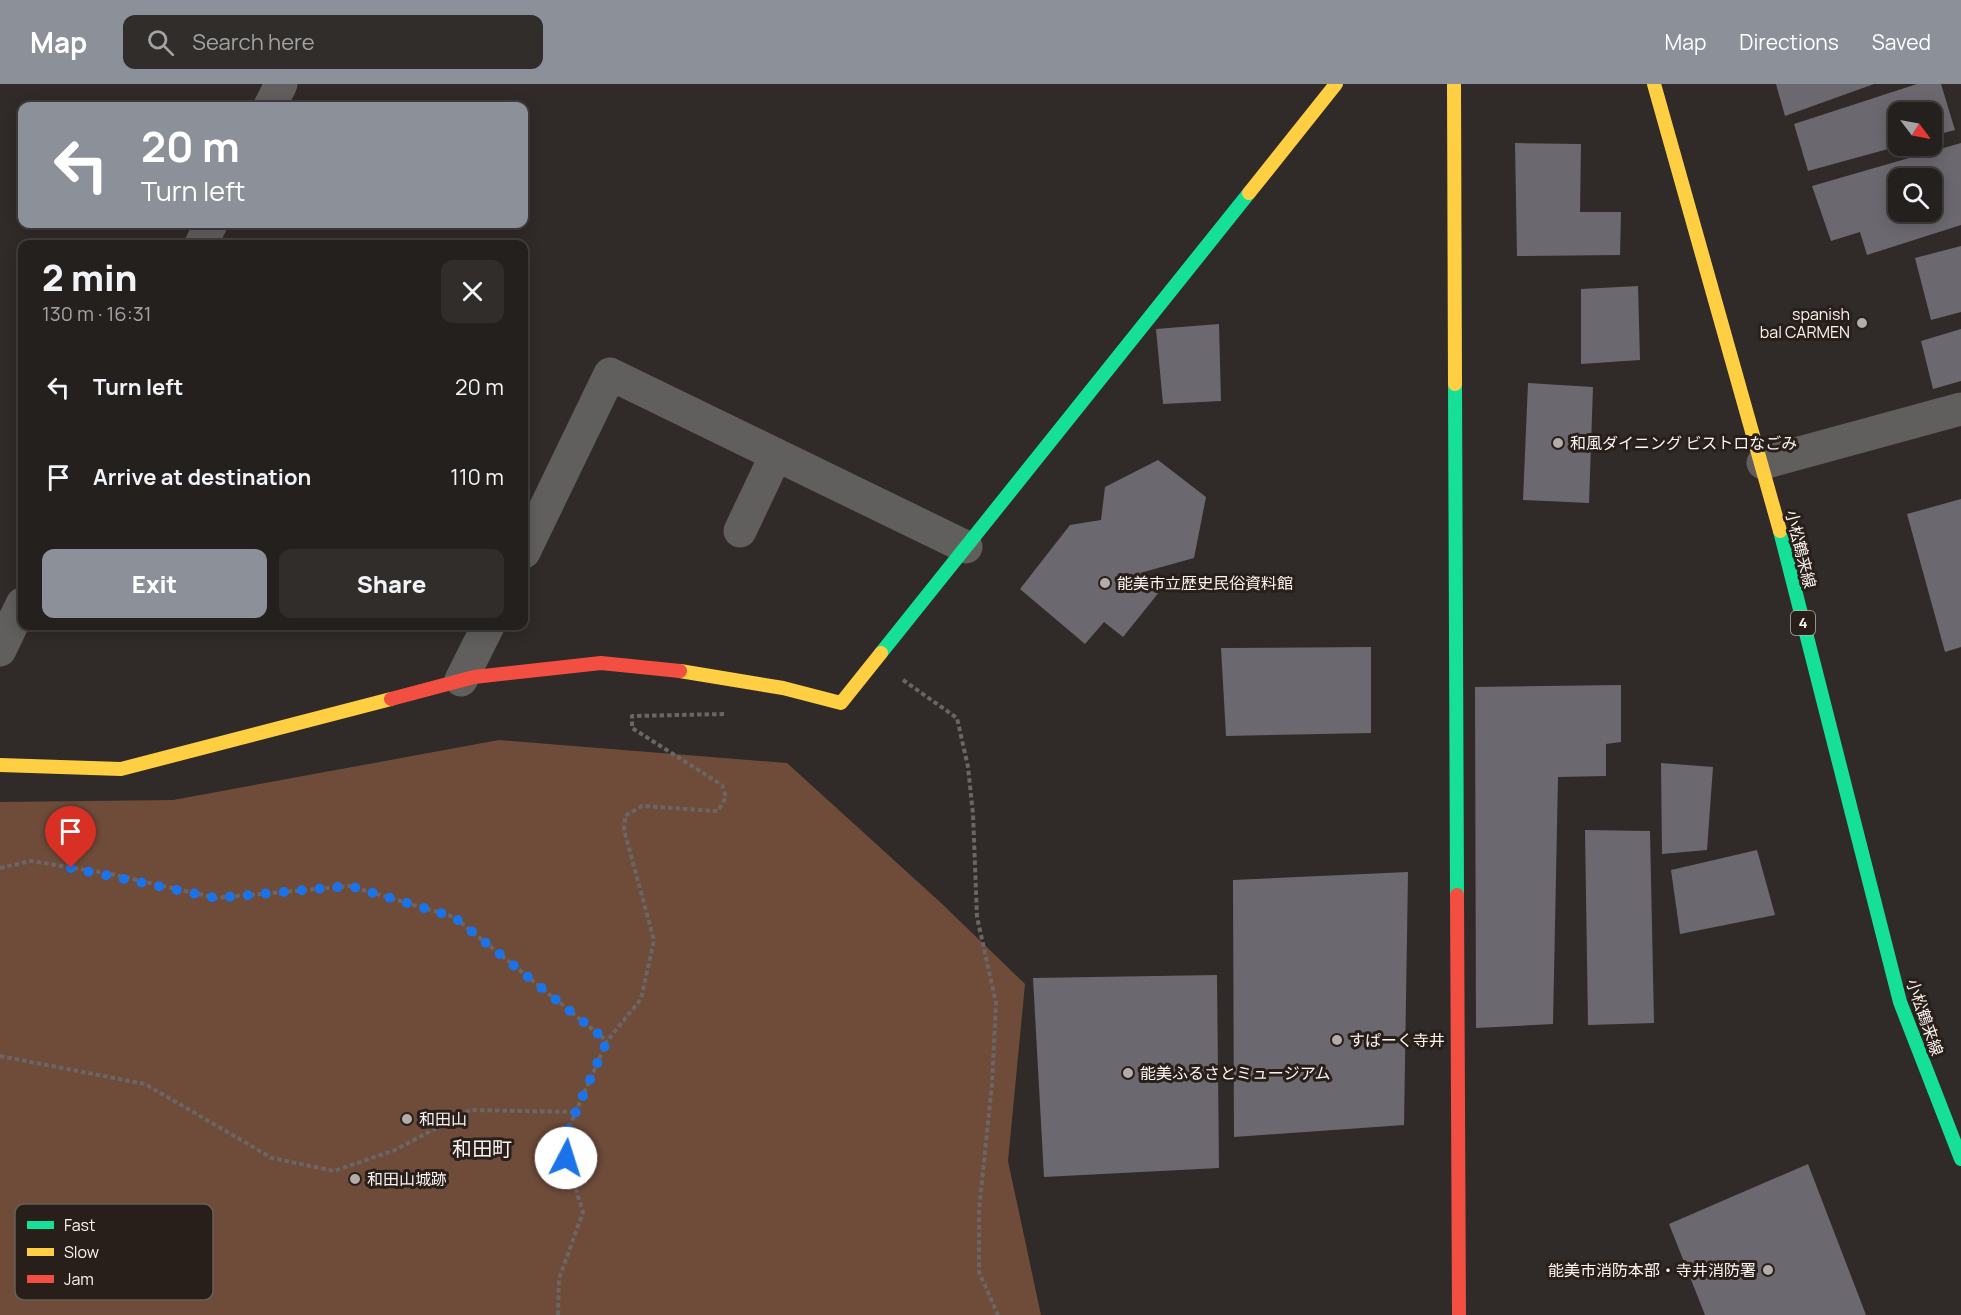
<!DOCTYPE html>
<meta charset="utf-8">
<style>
body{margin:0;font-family:Manrope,"Noto Sans JP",sans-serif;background:#302d2b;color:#f1f3f6;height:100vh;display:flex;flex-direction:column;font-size:22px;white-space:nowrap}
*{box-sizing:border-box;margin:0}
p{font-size:20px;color:#a3a3a4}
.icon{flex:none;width:33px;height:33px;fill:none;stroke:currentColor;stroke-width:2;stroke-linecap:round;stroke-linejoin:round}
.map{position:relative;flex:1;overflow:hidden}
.sheet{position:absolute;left:18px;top:156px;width:510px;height:390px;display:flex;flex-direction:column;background:#24201e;border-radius:12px;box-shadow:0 3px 15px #0003,0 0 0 2px #413e3c}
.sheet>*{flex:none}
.banner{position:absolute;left:18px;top:18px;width:510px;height:126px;border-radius:12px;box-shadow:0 3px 15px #0003,0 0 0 2px #413e3c;background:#8c9099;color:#fff;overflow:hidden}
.needle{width:39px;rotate:122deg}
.fabs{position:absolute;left:1888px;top:18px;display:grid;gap:12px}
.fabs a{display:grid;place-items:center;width:54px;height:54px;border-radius:12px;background:#24201e;box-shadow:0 3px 15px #0003,0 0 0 2px #413e3c;font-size:30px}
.pin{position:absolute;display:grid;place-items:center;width:51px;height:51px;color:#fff;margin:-62px -26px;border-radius:50% 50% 50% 0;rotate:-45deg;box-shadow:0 0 6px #0007}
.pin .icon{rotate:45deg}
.me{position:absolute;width:66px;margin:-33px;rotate:5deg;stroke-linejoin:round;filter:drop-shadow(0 0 4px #0008)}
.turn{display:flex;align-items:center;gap:21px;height:126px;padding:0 24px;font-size:27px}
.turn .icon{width:78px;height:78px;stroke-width:2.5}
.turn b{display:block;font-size:42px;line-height:51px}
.round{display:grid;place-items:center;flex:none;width:63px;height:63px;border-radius:12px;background:#302d2b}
.overview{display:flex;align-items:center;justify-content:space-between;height:102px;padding:0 24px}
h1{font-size:36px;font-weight:800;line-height:45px}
.primary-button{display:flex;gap:12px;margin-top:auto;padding:12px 24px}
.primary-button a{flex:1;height:69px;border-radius:12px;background:#8c9099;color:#fff;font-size:24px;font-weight:800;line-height:69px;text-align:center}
.primary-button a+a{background:#302d2b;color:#f1f3f6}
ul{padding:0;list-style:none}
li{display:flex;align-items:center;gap:18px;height:90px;padding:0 24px}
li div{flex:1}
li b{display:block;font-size:22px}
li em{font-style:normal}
header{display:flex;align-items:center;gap:36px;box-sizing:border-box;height:84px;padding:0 30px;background:#8c9099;color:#fff}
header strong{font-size:28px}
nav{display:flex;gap:33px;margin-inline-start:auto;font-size:21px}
.search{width:420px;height:54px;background:#302d2b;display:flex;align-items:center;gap:15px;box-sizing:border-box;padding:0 21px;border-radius:12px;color:#a3a3a4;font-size:22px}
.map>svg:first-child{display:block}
.forest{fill:#6f4c3a}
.building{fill:#6c6870;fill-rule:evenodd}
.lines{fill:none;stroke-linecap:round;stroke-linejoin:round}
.path{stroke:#6a6665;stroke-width:4;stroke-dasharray:4.5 3;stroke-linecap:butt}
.street{stroke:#615f5e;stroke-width:33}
.fast{stroke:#16e098;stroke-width:14}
.slow{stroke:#ffcf43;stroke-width:14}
.jam{stroke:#f24e42;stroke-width:14}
.route{stroke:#1a73e8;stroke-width:10;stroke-dasharray:0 18}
.poi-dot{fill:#b3adaa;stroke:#291f1a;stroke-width:2}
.labels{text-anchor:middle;stroke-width:6;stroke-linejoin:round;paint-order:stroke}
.shield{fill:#291f1a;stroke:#bbb3b0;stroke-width:1.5}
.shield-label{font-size:15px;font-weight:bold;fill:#faf3f0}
.poi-label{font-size:16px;fill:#faf3f0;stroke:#291f1a;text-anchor:start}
.street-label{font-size:16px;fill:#faf3f0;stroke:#291f1a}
.quarter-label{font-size:20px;fill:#faf3f0;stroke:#291f1a}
.key{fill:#291f1a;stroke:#685f5a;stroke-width:1.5}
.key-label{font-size:16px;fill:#faf3f0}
</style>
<header>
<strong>Map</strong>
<div class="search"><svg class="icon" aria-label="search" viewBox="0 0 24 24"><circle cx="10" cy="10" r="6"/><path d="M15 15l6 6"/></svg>Search here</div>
<nav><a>Map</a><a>Directions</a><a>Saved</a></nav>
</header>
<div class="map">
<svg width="1961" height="1231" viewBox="0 0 1961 1231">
<rect width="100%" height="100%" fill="#302a28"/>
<!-- forest -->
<polygon class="forest" points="499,656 787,679 940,818 1025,900 1008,1077 1041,1231 0,1231 0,718 173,716"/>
<!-- building -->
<g class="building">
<polygon points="1776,0 1874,0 1785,32"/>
<polygon points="1917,0 1941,0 1955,46 1932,52 1932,28 1899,28 1899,62 1808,87 1794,40"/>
<polygon points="1515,59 1581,60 1580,128 1621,128 1620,171 1517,172"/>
<path d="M1961 59V141L1867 171 1860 148 1831 157 1812 102ZM1899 94H1932V128H1899Z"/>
<polygon points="1961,162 1961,228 1931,236 1915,174"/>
<polygon points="1638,202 1640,276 1581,280 1581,205"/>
<polygon points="1219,240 1221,317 1163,320 1156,245"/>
<polygon points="1961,245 1961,297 1933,305 1921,257"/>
<polygon points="1528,299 1593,303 1589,419 1523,416"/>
<polygon points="1158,376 1206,413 1194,474 1140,489 1160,507 1123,553 1104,538 1085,560 1020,505 1070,441 1101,436 1105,403"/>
<polygon points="1961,415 1961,563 1945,568 1907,430"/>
<polygon points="1371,563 1371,649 1226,652 1221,564"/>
<polygon points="1621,601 1621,658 1606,660 1606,692 1558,693 1553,940 1476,944 1475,603"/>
<polygon points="1661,679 1713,683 1707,766 1662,770"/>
<polygon points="1585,746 1650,747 1654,939 1588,941"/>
<polygon points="1757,766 1775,831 1680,850 1671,786"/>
<polygon points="1408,788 1404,1041 1234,1053 1233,796"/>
<polygon points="1217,891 1219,1084 1044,1093 1033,894"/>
<polygon points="1808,1080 1866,1231 1705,1231 1669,1140"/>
</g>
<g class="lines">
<!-- path -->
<g class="path">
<polyline points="903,596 957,634 968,683 973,730 977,833 996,919 992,1000 979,1126 979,1188 998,1231"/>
<polyline points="0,784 31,777 111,790 216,814 350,802 454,833 607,957"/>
<polyline points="0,972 145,1000 272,1074 334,1087 395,1066 470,1026 576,1028"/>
<polyline points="558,1231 559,1195 583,1128 566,1074 567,1048 607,957 641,915 654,856 624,746 625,732 642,722 718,727 726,713 722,701 632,644 632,632 726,630"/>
</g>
<!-- street -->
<g class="street">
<polyline points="270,22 281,0"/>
<polyline points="201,160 211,140"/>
<polyline points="1763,379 1961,325"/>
<polyline points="740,447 776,371"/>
<polyline points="524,468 610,290 966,463"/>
<polyline points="0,566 22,520"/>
<polyline points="461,596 488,542"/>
</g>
<!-- fast -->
<g class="fast">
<polyline points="1455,300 1457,811"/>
<polyline points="1780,447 1900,918 1961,1075"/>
<polyline points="881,569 1249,109"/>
</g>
<!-- slow -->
<g class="slow">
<polyline points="1454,0 1455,300"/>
<polyline points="1654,0 1780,447"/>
<polyline points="1249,109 1336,0"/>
<polyline points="680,587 783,604 841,619 881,569"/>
<polyline points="0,681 121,685 391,615"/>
</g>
<!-- jam -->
<g class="jam">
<polyline points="391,615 474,593 601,579 680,587"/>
<polyline points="1457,811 1459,1231"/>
</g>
</g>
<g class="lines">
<!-- route -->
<polyline class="route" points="71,784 216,814 350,802 454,833 607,957 567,1048 566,1074"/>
</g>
<!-- markers -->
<g class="poi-dot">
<circle cx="1862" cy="239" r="6"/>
<circle cx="1558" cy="359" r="6"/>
<circle cx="1105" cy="499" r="6"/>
<circle cx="1337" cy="956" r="6"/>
<circle cx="1128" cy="989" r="6"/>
<circle cx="407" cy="1035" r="6"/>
<circle cx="355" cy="1095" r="6"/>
<circle cx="1768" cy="1186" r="6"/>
</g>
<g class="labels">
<!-- shield labels -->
<rect class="shield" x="1791" y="527" width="24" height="24" rx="4.5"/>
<g class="shield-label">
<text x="1803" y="544">4</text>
</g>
<!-- poi labels -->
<g class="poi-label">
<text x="1850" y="236" text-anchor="end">spanish<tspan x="1850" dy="18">bal CARMEN</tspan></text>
<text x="1570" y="365">和風ダイニング ビストロなごみ</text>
<text x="1117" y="505">能美市立歴史民俗資料館</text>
<text x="1349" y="962">すぱーく寺井</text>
<text x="1140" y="995">能美ふるさとミュージアム</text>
<text x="419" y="1041">和田山</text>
<text x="367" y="1101">和田山城跡</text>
<text x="1756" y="1192" text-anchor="end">能美市消防本部・寺井消防署</text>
</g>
<!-- street labels -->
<g class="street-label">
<text transform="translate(1801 465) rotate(76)" y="6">小松鶴来線</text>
<text transform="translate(1925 933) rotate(71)" y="6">小松鶴来線</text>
</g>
<!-- quarter labels -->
<g class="quarter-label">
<text x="482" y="1072">和田町</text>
</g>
</g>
<!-- legend -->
<rect x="15" y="1120" width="198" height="96" rx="9" class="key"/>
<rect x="27" y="1137" width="27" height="8" fill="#16e098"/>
<rect x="27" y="1164" width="27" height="8" fill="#ffcf43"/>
<rect x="27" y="1191" width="27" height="8" fill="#f24e42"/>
<g class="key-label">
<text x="64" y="1147">Fast</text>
<text x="64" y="1174">Slow</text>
<text x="64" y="1201">Jam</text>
</g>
</svg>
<div class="fabs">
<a><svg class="needle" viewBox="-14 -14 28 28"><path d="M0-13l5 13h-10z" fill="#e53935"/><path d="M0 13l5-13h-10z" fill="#a3a3a4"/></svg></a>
<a><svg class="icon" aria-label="search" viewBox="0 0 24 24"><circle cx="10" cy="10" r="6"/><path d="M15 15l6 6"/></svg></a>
</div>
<div class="pin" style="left:71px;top:784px;background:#d93025"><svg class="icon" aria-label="arrive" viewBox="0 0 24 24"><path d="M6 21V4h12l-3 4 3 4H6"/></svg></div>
<svg class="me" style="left:566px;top:1074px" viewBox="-20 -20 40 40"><circle r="19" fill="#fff"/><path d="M0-13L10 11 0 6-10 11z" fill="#1a73e8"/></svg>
<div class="banner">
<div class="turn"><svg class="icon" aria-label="left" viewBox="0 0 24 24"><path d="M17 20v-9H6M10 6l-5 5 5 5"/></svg><div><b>20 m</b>Turn left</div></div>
</div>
<section class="sheet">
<div class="overview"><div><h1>2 min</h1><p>130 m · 16:31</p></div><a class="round"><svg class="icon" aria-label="close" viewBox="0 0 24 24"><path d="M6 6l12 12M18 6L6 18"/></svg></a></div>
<ul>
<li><svg class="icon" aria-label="left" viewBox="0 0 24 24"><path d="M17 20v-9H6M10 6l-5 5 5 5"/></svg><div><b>Turn left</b></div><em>20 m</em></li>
<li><svg class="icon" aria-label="arrive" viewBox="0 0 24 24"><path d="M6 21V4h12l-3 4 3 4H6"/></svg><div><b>Arrive at destination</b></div><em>110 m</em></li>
</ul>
<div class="primary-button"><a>Exit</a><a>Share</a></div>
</section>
</div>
